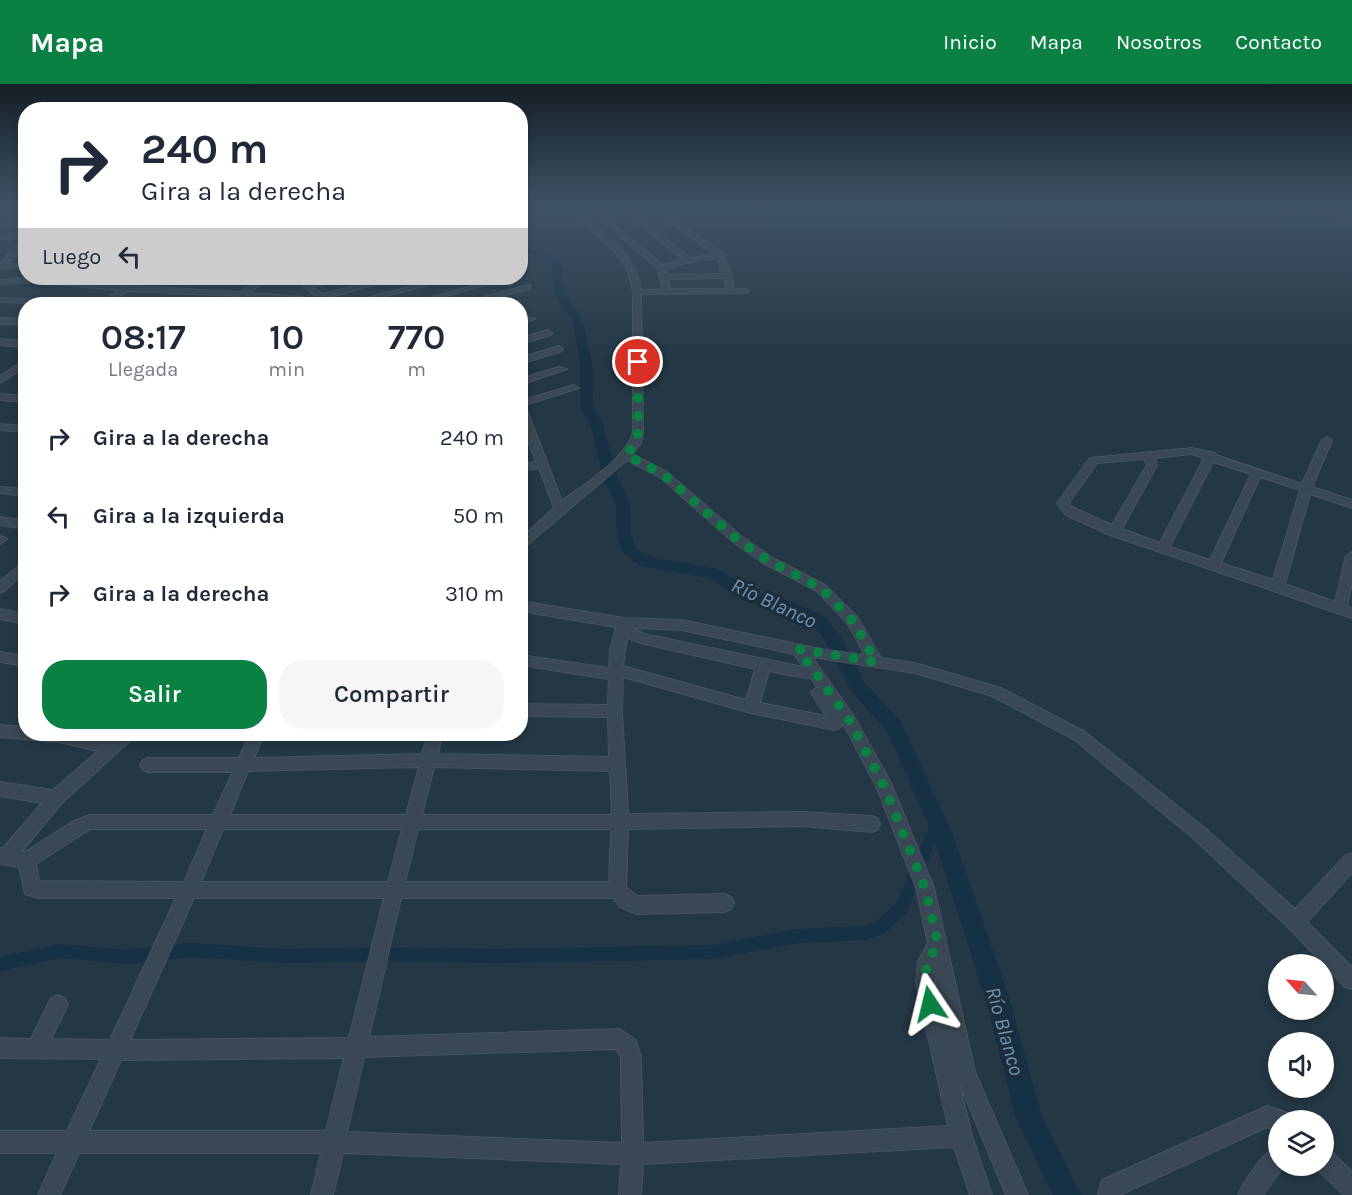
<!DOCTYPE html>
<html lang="es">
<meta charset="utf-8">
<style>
body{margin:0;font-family:Karla,sans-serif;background:#f6f6f7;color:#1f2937;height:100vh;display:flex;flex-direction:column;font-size:22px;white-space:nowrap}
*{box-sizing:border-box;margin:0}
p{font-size:20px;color:#747a83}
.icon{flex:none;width:33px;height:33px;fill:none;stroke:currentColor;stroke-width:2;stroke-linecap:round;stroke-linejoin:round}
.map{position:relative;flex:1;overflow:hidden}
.side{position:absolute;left:18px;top:213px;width:510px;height:444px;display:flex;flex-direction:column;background:#fff;border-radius:24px;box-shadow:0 3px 9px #0003}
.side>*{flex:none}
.top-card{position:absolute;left:18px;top:18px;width:510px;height:183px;border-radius:24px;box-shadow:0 3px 9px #0003;background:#fff;color:#1f2937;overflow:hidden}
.needle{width:39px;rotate:297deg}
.fabs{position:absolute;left:1268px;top:870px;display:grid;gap:12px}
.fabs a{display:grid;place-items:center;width:66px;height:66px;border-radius:50%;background:#fff;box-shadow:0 3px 9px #0003;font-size:30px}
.pin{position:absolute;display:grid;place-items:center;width:51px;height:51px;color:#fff;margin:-26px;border:3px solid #fff;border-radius:50%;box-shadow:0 2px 6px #0007}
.me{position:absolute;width:66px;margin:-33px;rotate:350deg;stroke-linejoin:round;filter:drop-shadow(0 0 4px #0008)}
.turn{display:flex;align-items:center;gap:21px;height:126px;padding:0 24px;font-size:27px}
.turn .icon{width:78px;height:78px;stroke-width:2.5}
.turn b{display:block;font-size:42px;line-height:51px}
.then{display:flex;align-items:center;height:57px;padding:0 24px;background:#0003;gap:12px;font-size:22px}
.eta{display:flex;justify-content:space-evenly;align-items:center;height:102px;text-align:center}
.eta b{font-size:36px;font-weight:600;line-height:42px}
.cta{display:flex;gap:12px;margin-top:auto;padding:12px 24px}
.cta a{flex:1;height:69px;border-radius:24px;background:#0b8043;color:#fff;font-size:24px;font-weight:600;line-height:69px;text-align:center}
.cta a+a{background:#f6f6f7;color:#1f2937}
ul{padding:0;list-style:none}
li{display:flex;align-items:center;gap:18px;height:78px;padding:0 24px}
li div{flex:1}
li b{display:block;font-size:22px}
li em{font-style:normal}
header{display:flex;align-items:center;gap:36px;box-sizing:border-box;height:84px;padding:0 30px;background:#0b8043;color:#fff}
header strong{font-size:28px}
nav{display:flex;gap:33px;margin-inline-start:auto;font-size:21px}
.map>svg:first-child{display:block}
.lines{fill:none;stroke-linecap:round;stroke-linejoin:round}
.canal{fill:#163044;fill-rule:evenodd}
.river{fill:#163044;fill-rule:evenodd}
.minor-casing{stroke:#465460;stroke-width:2}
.minor{fill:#394854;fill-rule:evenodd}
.route{stroke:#0b8043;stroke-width:10;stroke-dasharray:0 18}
.labels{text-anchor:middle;stroke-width:6;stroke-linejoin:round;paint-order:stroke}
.water-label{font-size:21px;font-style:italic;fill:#6c93af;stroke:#1d2d39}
</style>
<header>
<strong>Mapa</strong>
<nav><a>Inicio</a><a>Mapa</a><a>Nosotros</a><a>Contacto</a></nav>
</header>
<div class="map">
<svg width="1352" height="1111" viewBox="0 0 1352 1111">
<rect width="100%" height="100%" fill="#243744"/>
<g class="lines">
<!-- canal -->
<polygon class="canal" points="937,732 941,734 943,738 907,828 884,850 864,856 797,859 713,875 495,879 380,877 284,879 190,873 127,880 60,874 0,887 0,873 60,860 127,866 190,859 284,865 380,863 495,865 713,861 797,845 864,842 875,839 897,818 933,734"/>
<!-- river -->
<polygon class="river" points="520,160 561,177 564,209 583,237 592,280 593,324 602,339 618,395 630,420 631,450 636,465 650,473 718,485 753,508 793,518 826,533 844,559 864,598 900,637 953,751 1010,917 1041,1030 1081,1111 1053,1111 1016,1034 986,917 933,751 887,647 852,608 831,566 814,541 783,527 742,516 709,494 641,482 622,468 617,450 616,420 604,395 590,339 581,324 580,280 573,237 554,209 551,178 520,166"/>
<!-- minor casing -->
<g class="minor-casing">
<g id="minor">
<path d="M563 122H570C596 149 636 164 641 206L662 205 658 185 655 182 593 129 589 122H595L598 127 663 181 683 175 615 122H623L691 174 714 170 648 122H656L723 169 732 192 734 205H745L749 207 745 209 641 210 643 348 641 359 632 370 668 389 741 452 771 473 825 501 858 534 881 574 915 579 1001 604 1085 648 1206 745 1295 825 1346 771 1352 769V789L1307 838 1352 883V905L1345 903 1289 844 1194 755 1075 656 992 612 915 589 812 573 853 631 890 697 934 804 975 988 1028 1111H1006L959 998 972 1052 992 1111H970L954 1063 643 1080 641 1111H619L621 1080 343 1069 333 1111H311L321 1069H79L60 1111H38L57 1069H0V1047H67L101 975 0 974V954L31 955 51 914 58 911 65 914 68 921 51 955 110 956 176 814H39L25 810 19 783 0 780V764H3L42 719 0 712V698L53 706 98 667 59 658 0 653V641L26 643V650H76L109 657 118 650H135L133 654 62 719 22 767 25 768 72 738 89 731H213L233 688H148L143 686 140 681 143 676 148 674H239L250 650H264L254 674 422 670 428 650H442L438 670 609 673 608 633 520 632V620L608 621 609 595 520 581V571L609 584 610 568 616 543 520 527V517L624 534 682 536 825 566 865 571 848 540 817 507 763 479 733 458 660 393 627 376 520 467V455L554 424 539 384 520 387V381L536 378 520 335V317L574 301 579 304 525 321 562 417C583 401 628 373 633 348V208C627 160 591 155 563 122ZM717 174 723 190 667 191 666 186 676 181ZM724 194 726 205H670L668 195ZM632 544 682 546 794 570 803 583 644 550ZM627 554 641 559 755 585 746 616 623 582ZM769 587 805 594 810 593 817 603 811 608 826 632 760 619ZM623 593 751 629 835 646 840 644 843 639 877 704 916 804 928 859 918 878 916 898 948 1042 643 1059 641 973 635 955 619 945 369 953 401 814H613L619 822 636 830 725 828 731 825 734 819 731 813 725 810 637 812 626 803 628 745 802 742 872 748 878 745 880 740 878 735 872 732 802 728 628 730 622 627ZM419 683 406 731H230L248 687ZM434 683 610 687 612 731H422ZM90 745H207L184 798 39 797 36 780ZM223 745H402L388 798H201ZM418 745H611L609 798H405ZM194 814H384L349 954 130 956ZM935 893 945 942 934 898ZM616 965 621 973 622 1059 347 1048 364 973ZM344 974 326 1047H89L121 976Z"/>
<polygon points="1285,122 1298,122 1352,134 1352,138"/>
<polygon points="26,125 26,129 0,131 0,127"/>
<polygon points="26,138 26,142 0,143 0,139"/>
<polygon points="0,151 26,151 26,161 7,180 26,180 26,184 0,185 0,179 23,155 0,155"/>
<polygon points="34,194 124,202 137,194 145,194 134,202 241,208 259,194 267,194 250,209 302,213 306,215 302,217 245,213 236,220 228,220 236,212 128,207 108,220 99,220 118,206 34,198 0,200 0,196"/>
<polygon points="294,194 302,194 309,200 335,194 347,194 314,203 322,210 388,194 399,194 327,214 333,220 325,220"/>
<polygon points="443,194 454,194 356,220 344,220"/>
<polygon points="501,194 512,194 418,220 406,220"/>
<polygon points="527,201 530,201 530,205 472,220 460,220"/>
<polygon points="0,214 84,218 88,220 0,218"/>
<polygon points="528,233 535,235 520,240 520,235"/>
<polygon points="0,234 26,235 26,241 0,240"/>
<polygon points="548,246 552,249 551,251 520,260 520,254"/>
<polygon points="0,255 26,257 26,263 0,261"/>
<polygon points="559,262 563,265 562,267 520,280 520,274"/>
<polygon points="26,275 26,283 0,299 0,292"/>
<polygon points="559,283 567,285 520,301 520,295"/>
<polygon points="0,310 26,312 26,318 0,316"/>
<polygon points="0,340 26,342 26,348 0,346"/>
<path d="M1327 353 1332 356 1312 403 1352 416V424L1310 410 1285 500 1335 518 1346 472 1352 468V499L1347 522 1352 524V534L1110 451 1066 431 1057 419 1090 374 1192 364 1215 369 1216 371 1302 400 1322 356ZM1191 370 1204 374 1160 459 1122 445 1157 381 1155 374ZM1144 375 1147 381 1112 441 1070 422 1069 419 1097 379ZM1213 378 1251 390 1210 476 1170 463ZM1260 393 1300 406 1273 496 1221 479Z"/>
<polygon points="0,403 26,405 26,412 0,409"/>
<polygon points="0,433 26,437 26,445 0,441"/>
<polygon points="0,451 7,455 0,460"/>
<polygon points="26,477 26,488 4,507 0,509 0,497"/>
<polygon points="0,525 26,530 26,540 0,535"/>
<polygon points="0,568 26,572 26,582 0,578"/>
<polygon points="1267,1022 1288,1029 1291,1036 1278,1036 1278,1046 1267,1043 1120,1111 1098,1111 1102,1096"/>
<path d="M1278 1061V1082H1284L1263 1111H1238C1244 1097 1264 1067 1278 1061Z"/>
<polygon points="1323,1064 1331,1067 1352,1088 1352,1111 1344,1111 1315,1083 1323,1082"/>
</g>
</g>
<!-- minor -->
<use href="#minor" class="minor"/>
</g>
<!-- sky -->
<linearGradient id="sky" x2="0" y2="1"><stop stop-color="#141e25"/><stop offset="0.44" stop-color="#3f5367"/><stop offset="1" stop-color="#3f5367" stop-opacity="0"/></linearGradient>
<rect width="1352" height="278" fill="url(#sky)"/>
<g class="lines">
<!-- route -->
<path class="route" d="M638 278V348L636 359 626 371 664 391 737 455 767 476 821 504 853 537 876 578 798 565 848 634 884 702 925 804 938 859C923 884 923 892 930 920"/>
</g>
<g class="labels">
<!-- water labels -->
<g class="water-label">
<text transform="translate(774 519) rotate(25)" y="7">Río Blanco</text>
<text transform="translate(1005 947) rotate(74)" y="7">Río Blanco</text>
</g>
</g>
</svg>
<div class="fabs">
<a><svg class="needle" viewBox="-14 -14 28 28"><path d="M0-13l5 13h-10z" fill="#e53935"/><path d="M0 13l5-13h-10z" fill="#747a83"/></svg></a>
<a><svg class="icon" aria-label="sound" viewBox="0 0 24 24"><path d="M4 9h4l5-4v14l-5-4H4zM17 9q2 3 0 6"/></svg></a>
<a><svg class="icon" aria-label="layers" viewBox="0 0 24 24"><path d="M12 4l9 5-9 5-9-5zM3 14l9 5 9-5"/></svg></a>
</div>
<div class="pin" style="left:638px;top:278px;background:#d93025"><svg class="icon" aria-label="arrive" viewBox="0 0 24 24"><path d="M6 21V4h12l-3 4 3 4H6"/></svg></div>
<svg class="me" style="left:930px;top:920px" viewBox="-20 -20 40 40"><path d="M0-17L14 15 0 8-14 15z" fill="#0b8043" stroke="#fff" stroke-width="4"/></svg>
<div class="top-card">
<div class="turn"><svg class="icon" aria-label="right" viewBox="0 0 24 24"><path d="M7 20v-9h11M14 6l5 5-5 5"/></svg><div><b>240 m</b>Gira a la derecha</div></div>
<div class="then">Luego<svg class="icon" aria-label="left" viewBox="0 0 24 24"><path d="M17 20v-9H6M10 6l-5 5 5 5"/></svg></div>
</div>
<section class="side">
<div class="eta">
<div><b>08:17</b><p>Llegada</p></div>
<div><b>10</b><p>min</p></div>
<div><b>770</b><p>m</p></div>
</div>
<ul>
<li><svg class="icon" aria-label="right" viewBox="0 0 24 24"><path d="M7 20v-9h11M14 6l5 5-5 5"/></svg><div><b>Gira a la derecha</b></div><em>240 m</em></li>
<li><svg class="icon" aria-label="left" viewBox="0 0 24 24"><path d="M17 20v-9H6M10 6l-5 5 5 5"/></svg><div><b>Gira a la izquierda</b></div><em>50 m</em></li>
<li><svg class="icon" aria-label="right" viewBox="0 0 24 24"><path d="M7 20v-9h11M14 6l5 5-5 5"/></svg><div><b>Gira a la derecha</b></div><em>310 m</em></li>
</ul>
<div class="cta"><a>Salir</a><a>Compartir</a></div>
</section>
</div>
